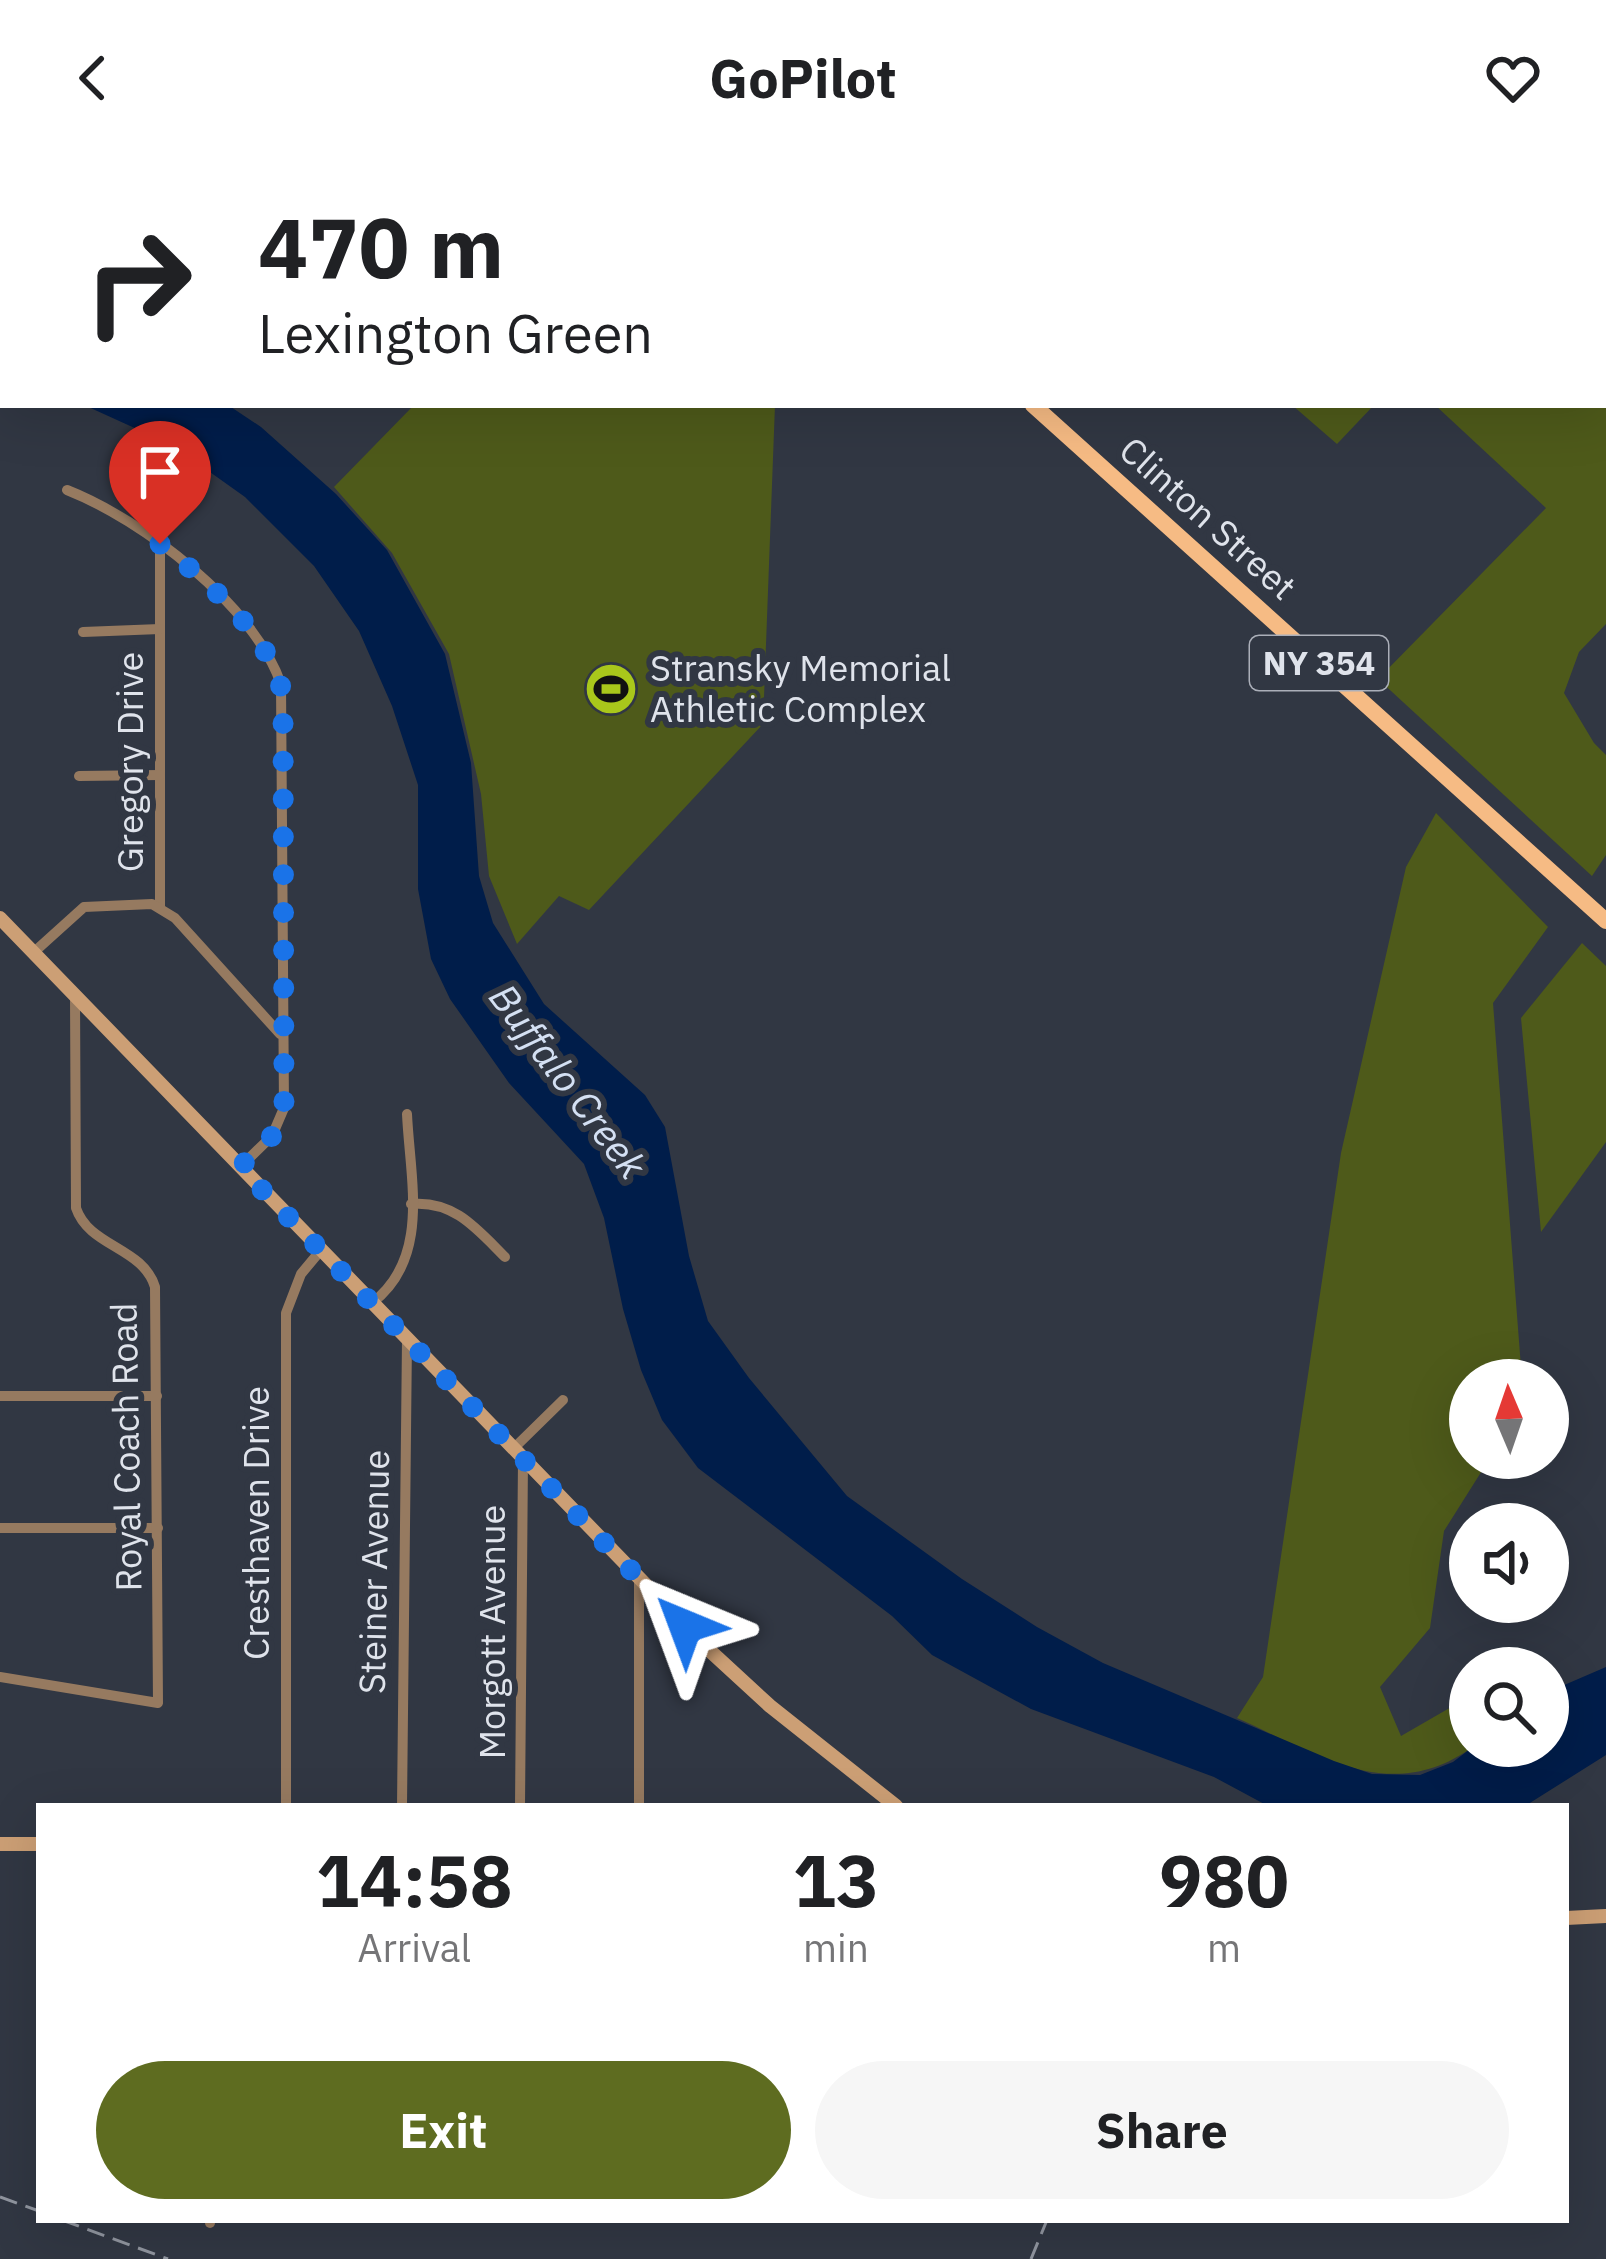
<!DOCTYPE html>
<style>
body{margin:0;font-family:"IBM Plex Sans",sans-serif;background:#f6f6f6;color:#202124;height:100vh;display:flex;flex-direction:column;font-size:45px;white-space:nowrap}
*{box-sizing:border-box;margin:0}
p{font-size:39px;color:#757577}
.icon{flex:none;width:66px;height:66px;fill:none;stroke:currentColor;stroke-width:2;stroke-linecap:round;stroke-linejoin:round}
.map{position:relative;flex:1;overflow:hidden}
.details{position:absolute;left:36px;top:1647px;width:1533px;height:420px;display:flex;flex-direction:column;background:#fff;border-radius:0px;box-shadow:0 12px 48px #0002}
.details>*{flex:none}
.top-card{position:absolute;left:0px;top:0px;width:1608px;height:252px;box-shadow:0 12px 48px #0002;background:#fff;color:#202124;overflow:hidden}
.needle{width:78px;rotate:358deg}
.fabs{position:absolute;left:1449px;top:1203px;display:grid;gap:24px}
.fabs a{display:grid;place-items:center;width:120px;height:120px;border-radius:50%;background:#fff;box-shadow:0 12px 48px #0002;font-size:60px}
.pin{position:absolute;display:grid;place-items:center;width:102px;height:102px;color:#fff;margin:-123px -51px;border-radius:50% 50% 50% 0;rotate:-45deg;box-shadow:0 0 12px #0007}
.pin .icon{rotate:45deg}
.me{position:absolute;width:132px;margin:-66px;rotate:316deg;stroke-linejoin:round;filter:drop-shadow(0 0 9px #0008)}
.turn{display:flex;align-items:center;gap:42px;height:252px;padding:0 60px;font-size:54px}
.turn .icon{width:156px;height:156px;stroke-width:2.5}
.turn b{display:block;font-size:84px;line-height:102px}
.eta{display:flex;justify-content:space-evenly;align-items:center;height:204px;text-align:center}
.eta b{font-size:72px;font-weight:700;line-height:84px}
.action{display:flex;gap:24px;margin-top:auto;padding:24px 60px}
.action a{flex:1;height:138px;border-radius:72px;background:#5e6c20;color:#fff;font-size:48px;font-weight:700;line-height:138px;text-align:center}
.action a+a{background:#f6f6f6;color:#202124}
header{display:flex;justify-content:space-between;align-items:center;height:156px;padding:0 60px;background:#fff;font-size:54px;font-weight:700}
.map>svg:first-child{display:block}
.green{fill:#4e5a1a}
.water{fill:#001d4a}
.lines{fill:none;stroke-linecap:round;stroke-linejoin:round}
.street{stroke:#967a60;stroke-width:10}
.secondary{stroke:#cc9f75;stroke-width:14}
.primary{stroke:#f6bb84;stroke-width:16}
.rail{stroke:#90959f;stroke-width:3;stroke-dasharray:18 9;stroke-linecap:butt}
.route{stroke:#1a73e8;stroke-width:21;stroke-dasharray:0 37.8}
.labels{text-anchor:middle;stroke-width:12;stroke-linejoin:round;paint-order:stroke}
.shield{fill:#313743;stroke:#abafb9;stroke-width:3}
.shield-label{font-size:33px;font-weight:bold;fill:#dfe3eb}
.street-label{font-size:36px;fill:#dfe3eb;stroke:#313743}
.poi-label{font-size:36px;fill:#dfe3eb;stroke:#313743;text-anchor:start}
.water-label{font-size:39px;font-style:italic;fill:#d4e0f3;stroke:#313743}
</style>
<header><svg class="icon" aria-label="back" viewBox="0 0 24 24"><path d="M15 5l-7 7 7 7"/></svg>GoPilot<svg class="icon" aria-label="heart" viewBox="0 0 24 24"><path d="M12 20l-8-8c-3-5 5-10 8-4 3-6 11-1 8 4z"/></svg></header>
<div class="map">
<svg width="1606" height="2103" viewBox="0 0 1606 2103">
<rect width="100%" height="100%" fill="#313743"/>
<!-- green -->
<g class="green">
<polygon points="1267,0 1606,0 1606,468 1579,496 1564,537 1594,587 1606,599 1606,699 1592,720 1378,523 1546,352 1435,249 1605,249 1605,3 1265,3"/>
<polygon points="414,249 775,249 763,568 589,754 559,740 517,788 489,720 481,638 449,498 392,397 334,331"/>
<polygon points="1292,249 1374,249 1337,288"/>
<path d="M1436 657 1548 771 1493 847 1522 1224H1470V1302H1490L1444 1375 1430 1472 1380 1531 1401 1580 1453 1550 1470 1548V1590H1474C1391 1651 1318 1598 1237 1562L1263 1521 1341 997 1406 711Z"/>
<polygon points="1582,787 1606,810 1606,986 1541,1076 1521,862"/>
</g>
<!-- water -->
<polygon class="water" points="84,249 228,249 261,271 336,338 387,394 445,498 471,607 479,720 493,767 544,848 645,939 665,971 689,1100 708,1165 749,1222 847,1340 962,1423 1037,1471 1103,1507 1334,1605 1372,1618 1420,1619 1453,1606 1474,1590 1548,1590 1548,1536 1606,1511 1606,1599 1525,1650 1268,1650 1214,1621 1031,1553 932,1499 892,1460 698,1312 662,1264 641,1214 623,1153 604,1062 584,1008 509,927 450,843 431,803 418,733 418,629 392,550 359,475 314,410 245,341 172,289"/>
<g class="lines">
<!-- street -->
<g class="street">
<path d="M67 334C143 364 254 449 281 528L284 952 272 980 240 1011"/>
<polyline points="160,388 160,752"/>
<polyline points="83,476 160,473"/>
<polyline points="79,620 160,619"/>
<polyline points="33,797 84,751 152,748 175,762 280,878"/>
<path d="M411 1048C454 1044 477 1073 505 1101"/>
<path d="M372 1147C431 1102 410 1024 407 958"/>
<polyline points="0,1240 157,1240"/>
<polyline points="513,1293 563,1244"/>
<polyline points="0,1372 158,1372"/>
<path d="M0 1521 158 1547 155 1131C143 1091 89 1091 76 1052L75 840"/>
<polyline points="286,1650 286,1157 301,1118 321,1094"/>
<polyline points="402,1650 407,1183"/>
<polyline points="520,1650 523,1303"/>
<polyline points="639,1650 639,1423"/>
<polyline points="210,2064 210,2067"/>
</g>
<!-- secondary -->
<g class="secondary">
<polyline points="0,762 708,1493 770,1550 896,1650"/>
<polyline points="0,1688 39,1688"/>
<polyline points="1566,1762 1606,1760"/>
</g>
<!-- primary -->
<g class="primary">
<polyline points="755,0 758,3"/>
<polyline points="1033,249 1606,765"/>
</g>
<!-- rail -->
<g class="rail">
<polyline points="0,2041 39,2055"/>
<polyline points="62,2064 168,2103"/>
<polyline points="1031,2103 1047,2064"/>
</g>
</g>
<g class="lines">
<!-- route -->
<path class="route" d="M160 388C204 422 274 482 283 541L284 952 272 980 240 1011 685 1470"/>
</g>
<!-- icons -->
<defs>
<g id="stadium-disc" transform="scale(2.7)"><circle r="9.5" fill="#a9c71b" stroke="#313743"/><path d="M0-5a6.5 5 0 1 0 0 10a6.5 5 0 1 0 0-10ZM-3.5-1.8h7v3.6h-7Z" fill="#111"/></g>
</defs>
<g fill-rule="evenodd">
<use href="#stadium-disc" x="611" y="533"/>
</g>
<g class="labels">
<!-- shield labels -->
<rect class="shield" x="1250" y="480" width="138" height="54" rx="9"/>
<g class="shield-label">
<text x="1319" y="519">NY 354</text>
</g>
<!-- street labels -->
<g class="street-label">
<text transform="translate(1208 362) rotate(42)" y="13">Clinton Street</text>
<text transform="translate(130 606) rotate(-90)" y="13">Gregory Drive</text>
<text transform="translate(126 1291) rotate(-91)" y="13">Royal Coach Road</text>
<text transform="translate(256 1367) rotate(-90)" y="13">Cresthaven Drive</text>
<text transform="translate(374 1416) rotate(-89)" y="13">Steiner Avenue</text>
<text transform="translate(492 1476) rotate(-90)" y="13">Morgott Avenue</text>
</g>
<!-- poi labels -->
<g class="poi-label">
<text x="650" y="525">Stransky Memorial<tspan x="650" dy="41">Athletic Complex</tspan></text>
</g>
<!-- water labels -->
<g class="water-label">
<text transform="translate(568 925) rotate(53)" y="14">Buffalo Creek</text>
</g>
</g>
</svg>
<div class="fabs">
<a><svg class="needle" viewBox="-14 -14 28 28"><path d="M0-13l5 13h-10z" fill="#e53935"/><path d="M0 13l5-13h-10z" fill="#757577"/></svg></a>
<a><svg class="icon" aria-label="sound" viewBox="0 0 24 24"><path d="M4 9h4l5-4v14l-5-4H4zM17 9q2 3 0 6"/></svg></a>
<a><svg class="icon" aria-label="search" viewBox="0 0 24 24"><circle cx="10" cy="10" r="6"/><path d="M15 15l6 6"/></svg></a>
</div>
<div class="pin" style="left:160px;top:388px;background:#d93025"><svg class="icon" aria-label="arrive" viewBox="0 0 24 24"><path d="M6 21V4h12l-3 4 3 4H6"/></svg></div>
<svg class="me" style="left:685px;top:1470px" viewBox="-20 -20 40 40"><path d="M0-17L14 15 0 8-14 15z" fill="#1a73e8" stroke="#fff" stroke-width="4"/></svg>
<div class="top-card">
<div class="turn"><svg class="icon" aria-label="right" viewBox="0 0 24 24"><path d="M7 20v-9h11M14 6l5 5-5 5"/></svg><div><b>470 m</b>Lexington Green</div></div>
</div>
<section class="details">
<div class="eta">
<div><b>14:58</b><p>Arrival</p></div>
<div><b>13</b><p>min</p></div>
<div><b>980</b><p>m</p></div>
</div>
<div class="action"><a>Exit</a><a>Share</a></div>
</section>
</div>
